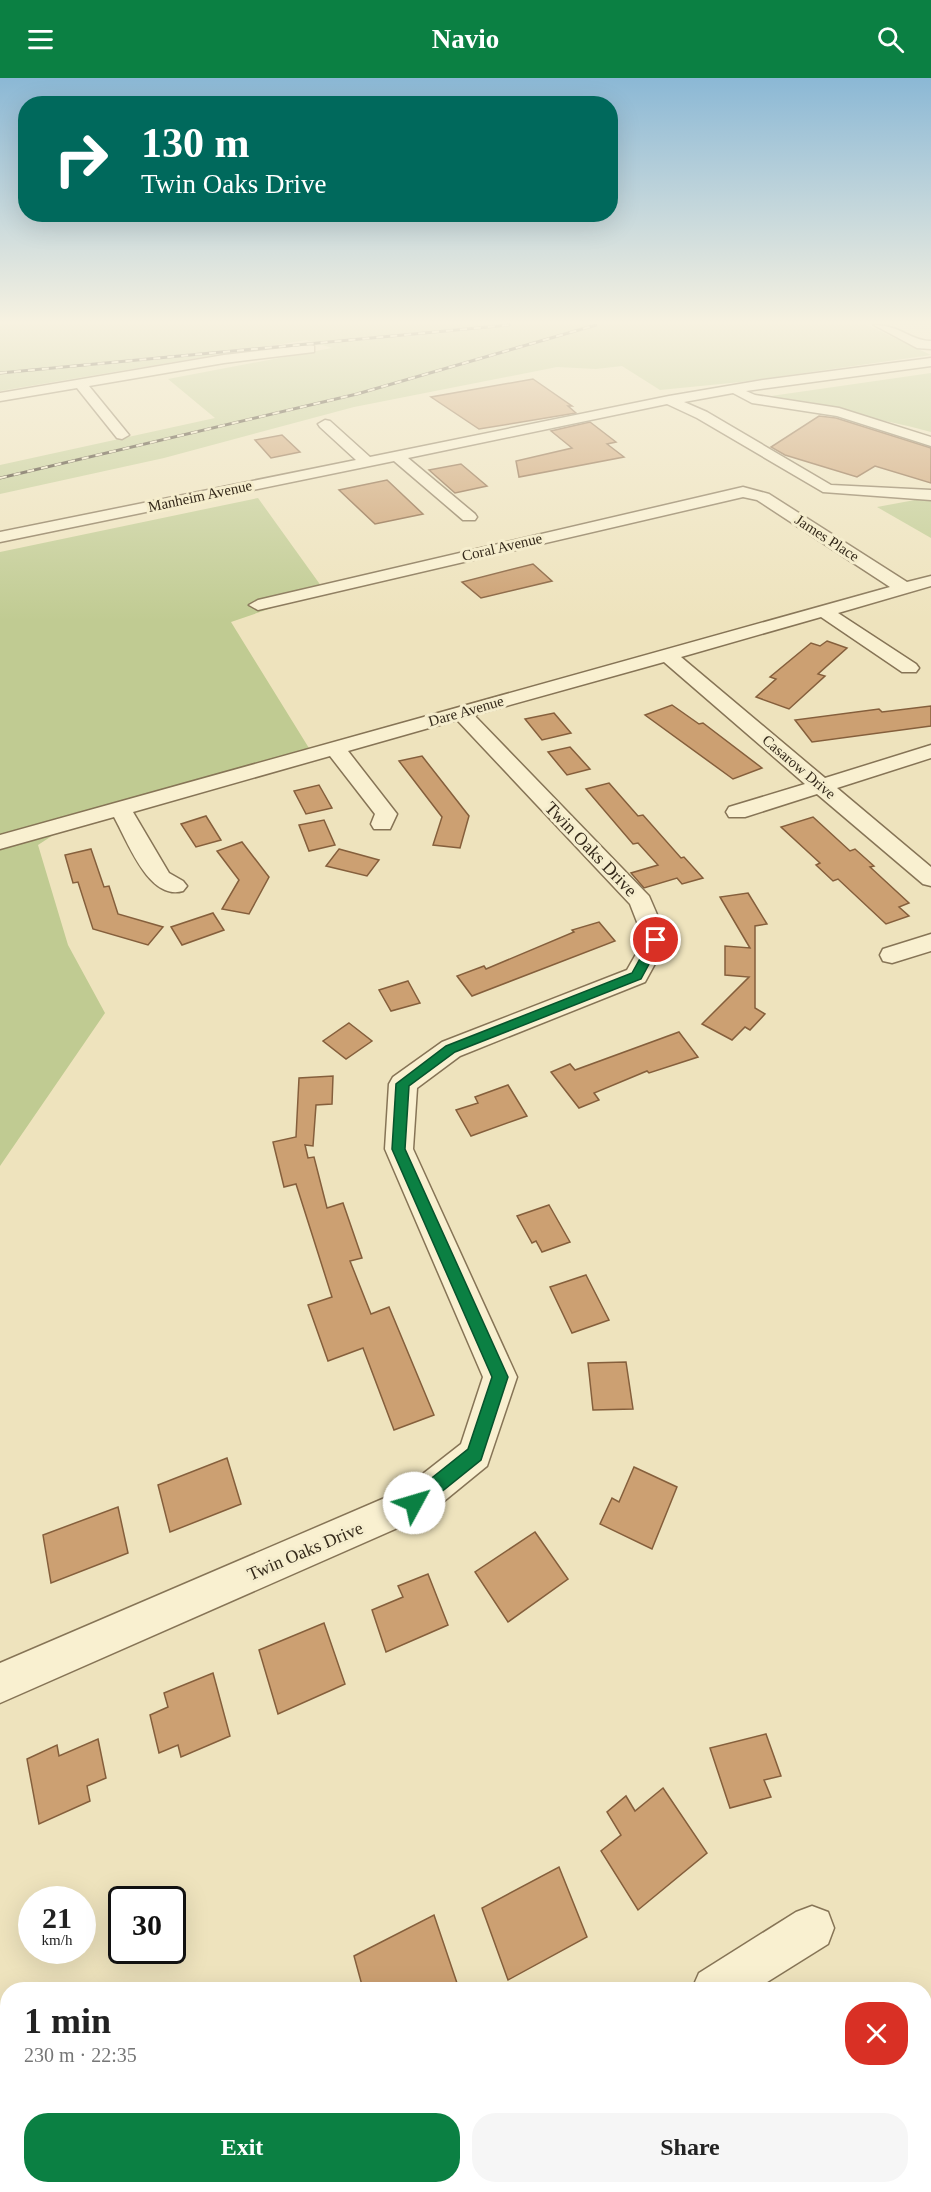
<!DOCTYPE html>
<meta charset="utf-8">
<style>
body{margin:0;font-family:Georgia,serif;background:#f6f6f6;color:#222;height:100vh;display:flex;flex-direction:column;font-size:22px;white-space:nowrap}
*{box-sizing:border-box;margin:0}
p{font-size:20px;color:#767676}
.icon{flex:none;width:33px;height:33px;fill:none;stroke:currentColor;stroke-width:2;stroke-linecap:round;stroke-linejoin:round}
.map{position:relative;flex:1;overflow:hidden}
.side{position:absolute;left:0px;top:1904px;width:932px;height:212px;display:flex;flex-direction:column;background:#fff;border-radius:24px 24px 0 0;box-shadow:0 6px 24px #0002}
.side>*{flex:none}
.hud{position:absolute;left:18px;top:18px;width:600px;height:126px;border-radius:24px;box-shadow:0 6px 24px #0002;background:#00695c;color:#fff;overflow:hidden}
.speed{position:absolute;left:18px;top:1808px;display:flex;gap:12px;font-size:30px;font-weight:700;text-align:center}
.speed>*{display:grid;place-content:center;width:78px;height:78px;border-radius:50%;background:#fff;box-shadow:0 6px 24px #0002;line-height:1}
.speed small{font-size:15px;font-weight:400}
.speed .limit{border:3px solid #111;border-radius:9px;background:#fff;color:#111}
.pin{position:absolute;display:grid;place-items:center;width:51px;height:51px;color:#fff;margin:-26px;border:3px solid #fff;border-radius:50%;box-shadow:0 2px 6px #0007}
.me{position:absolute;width:66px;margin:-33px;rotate:51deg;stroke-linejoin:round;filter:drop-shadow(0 0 4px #0008)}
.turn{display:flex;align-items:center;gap:21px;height:126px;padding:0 24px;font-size:27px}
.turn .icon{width:78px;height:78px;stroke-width:2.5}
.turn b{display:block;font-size:42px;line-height:51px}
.round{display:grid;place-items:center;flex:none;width:63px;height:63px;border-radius:24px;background:#f6f6f6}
.summary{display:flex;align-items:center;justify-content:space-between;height:102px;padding:0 24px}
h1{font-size:36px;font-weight:700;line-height:45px}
.action{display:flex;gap:12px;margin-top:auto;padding:12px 24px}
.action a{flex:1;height:69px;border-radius:24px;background:#0b8043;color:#fff;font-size:24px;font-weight:700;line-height:69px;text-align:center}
.action a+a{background:#f6f6f6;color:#222}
header{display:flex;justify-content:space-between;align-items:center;height:78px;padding:0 24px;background:#0b8043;color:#fff;font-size:27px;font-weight:700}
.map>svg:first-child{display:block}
.green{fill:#c0cb92}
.building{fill:#cca072;stroke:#855f3c;stroke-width:1.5}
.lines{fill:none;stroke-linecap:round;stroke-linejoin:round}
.minor-casing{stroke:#867456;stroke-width:3}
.minor{fill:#f9f0d0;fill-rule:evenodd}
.rail-casing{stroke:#352a1b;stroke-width:3}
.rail{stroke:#f5edcd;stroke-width:2;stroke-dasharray:7;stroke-linecap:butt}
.route{fill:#0b8043;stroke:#07532c;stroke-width:1.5}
.labels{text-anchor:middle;stroke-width:6;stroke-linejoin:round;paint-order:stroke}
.far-street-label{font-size:15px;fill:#352a1b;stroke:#f5edcd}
.street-label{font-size:18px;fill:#352a1b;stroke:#f5edcd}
</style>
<header><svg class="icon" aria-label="menu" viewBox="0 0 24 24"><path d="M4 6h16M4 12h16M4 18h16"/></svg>Navio<svg class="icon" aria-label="search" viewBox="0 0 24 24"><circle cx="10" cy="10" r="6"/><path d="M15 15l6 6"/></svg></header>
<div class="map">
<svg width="931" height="2114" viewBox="0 0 931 2114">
<rect width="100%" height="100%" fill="#eee3bd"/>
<!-- green -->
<g class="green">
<polygon points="0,247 867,247 931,277 741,304 660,312 622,288 596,291 557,289 354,329 164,380 0,416 0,387 215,340 168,301 332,270 306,262 0,313"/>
<path d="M931 295V354C878 339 824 333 771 318Z"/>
<polygon points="931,419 931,460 877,429"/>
<polygon points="258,420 324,512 231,544 312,675 79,740 38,767 68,867 105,935 0,1088 0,474"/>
</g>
<!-- building -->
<g class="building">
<polygon points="533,301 572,328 568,328 576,335 479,351 431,319"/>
<polygon points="819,338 836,340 931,370 931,405 875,388 857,399 785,377 771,369"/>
<polygon points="590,344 616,364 607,366 624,379 519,399 516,383 572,370 551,353"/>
<polygon points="282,357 300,374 271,380 255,362"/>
<polygon points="461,386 487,408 455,415 429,392"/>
<polygon points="387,402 423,436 375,446 339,412"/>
<polygon points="533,486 552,503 481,520 462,504"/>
<polygon points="827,563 847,570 818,596 825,598 789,631 756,619 776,601 770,599 811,565 820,568"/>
<polygon points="672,627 699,646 703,645 762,690 733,701 645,637"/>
<polygon points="931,628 931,648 812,664 795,642 879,631 882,634"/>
<polygon points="554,635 571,655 542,662 525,641"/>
<polygon points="570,669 590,691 567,697 548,674"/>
<polygon points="422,678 469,738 460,770 433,767 442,739 399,683"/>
<polygon points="609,705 638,738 643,737 681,780 684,779 703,800 682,806 677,800 644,810 631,795 658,787 638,765 633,766 586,711"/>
<polygon points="319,707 332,730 306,736 294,713"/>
<polygon points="206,738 221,762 196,769 181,746"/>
<polygon points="813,739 850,773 855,771 874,788 870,789 909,825 899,829 909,838 886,846 838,801 833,803 816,787 820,785 781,749"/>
<polygon points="324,742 335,767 309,773 299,747"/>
<polygon points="242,764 269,799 249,836 222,831 239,802 217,773"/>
<polygon points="91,771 104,809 109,808 118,836 163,849 148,867 93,851 78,804 73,805 65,777"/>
<polygon points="339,771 379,782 367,798 326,788"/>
<polygon points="748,815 767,846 755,848 755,930 765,936 750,952 745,949 732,962 702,946 749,899 725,897 725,868 750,870 720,819"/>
<polygon points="213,835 224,852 182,867 171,849"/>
<polygon points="599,844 615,863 472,918 457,898 484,888 486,891 574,854 572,852"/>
<polygon points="408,903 420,925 391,933 379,912"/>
<polygon points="349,945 372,963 346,981 323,963"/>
<polygon points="679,954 698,979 649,995 647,993 594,1015 599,1022 579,1030 551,994 570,986 575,992"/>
<polygon points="333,998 332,1026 316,1027 313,1068 305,1067 308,1080 314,1079 327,1130 343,1125 362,1180 350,1183 371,1236 389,1229 434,1337 394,1352 363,1270 328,1283 308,1227 332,1219 296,1106 284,1109 273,1064 296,1059 299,1000"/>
<polygon points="508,1007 527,1038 471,1058 456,1032 478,1025 475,1019"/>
<polygon points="549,1127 570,1164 542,1174 536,1163 532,1165 517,1138"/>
<polygon points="586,1197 609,1242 572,1255 550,1209"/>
<polygon points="626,1284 633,1331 593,1332 588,1285"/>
<polygon points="227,1380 241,1426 170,1454 158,1407"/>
<polygon points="634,1389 677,1409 652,1471 600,1446 612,1420 619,1424"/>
<polygon points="118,1429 128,1475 51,1505 43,1457"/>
<polygon points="535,1454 568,1501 508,1544 475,1494"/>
<polygon points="428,1496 448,1547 386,1574 372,1532 403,1519 398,1508"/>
<polygon points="324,1545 345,1606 278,1636 259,1572"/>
<polygon points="213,1595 230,1658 181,1679 178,1667 159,1675 150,1637 168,1629 164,1615"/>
<polygon points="766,1656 781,1698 764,1702 771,1719 730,1730 710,1670"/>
<polygon points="98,1661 106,1700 87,1708 90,1723 39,1746 27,1681 57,1667 59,1678"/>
<polygon points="663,1710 707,1775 638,1832 601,1773 621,1757 607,1734 626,1718 635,1733"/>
<polygon points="559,1789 587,1859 508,1902 482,1830"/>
<polygon points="434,1837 459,1911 363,1911 354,1878"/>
</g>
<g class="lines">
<!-- minor casing -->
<g class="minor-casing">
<g id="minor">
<path d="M874 247C900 247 911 263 931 263V271L917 270Z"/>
<polygon points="309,267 314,268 314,274 224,285 89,308 129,357 122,361 117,360 77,310 0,323 0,315 224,277"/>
<polygon points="931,280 931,288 746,313 755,317 839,330 931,359 931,368 837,338 752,325 733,315 684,324 707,334 831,407 931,412 931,422 823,414 697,340 667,326 408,380 475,436 477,439 475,442 463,442 394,383 0,464 0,454 356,382 320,349 318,346 325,342 330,343 370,379 669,318 763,302"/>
<path d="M743 409 769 416 907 504 931 498V508L838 535 916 586 919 590 916 594H902L821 539 681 579 825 700 931 667V680L837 710 931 789V808L923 806 817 716 745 739H729L726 734 729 729 805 706 664 584 474 637 649 818 668 862 645 904 460 978 417 1010 413 1071 517 1299 487 1388 427 1437 0 1625V1585L401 1413 461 1366 483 1299 385 1071 389 1006 393 999 442 964 627 892 644 862 630 826 457 642 348 673 397 736 390 751H374L371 746 375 736 330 678 133 734 169 795 183 803 187 808 183 813C149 823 128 764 114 739L0 771V757L890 509 757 422 743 419 258 532 249 527 258 522Z"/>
<polygon points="931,856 931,873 892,885 883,883 880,877 883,871"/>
<polygon points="812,1828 828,1834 834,1850 828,1866 756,1911 692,1911 699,1895 796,1834"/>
<polygon points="368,2108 426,2108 423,2114 365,2114"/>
<polygon points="435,2108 485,2108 488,2114 438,2114"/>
</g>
</g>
<!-- minor -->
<use href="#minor" class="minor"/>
<!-- rail casing -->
<g class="rail-casing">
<g id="rail">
<polyline points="0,295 509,247"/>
<polyline points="0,400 357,316 596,247"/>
</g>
</g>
<!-- rail -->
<use href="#rail" class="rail"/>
</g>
<!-- sky -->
<linearGradient id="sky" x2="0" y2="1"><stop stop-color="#8bb8d5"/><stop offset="0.45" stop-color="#f7f2e1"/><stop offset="1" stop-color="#f7f2e1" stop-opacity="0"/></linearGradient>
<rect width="931" height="543" fill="url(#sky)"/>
<!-- route -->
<polygon class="route" points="656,858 662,862 641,901 455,974 409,1008 405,1071 508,1299 481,1382 420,1431 414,1434 408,1431 406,1425 408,1419 468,1371 492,1299 392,1071 396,1006 446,968 632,895 652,859"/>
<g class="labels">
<!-- far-street labels -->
<g class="far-street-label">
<text transform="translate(200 418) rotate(-12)" y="5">Manheim Avenue</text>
<text transform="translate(827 460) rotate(33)" y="5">James Place</text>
<text transform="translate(502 469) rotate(-13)" y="5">Coral Avenue</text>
<text transform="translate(466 633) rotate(-16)" y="5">Dare Avenue</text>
<text transform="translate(799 689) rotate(40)" y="5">Casarow Drive</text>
</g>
<!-- street labels -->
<g class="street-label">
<text transform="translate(591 771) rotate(46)" y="6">Twin Oaks Drive</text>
<text transform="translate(305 1473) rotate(-23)" y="6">Twin Oaks Drive</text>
</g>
</g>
</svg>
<div class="speed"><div>21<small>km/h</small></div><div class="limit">30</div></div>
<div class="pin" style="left:656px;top:862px;background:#d93025"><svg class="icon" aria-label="arrive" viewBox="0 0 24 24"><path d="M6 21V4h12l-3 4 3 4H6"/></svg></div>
<svg class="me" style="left:414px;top:1425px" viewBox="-20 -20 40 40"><circle r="19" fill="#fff"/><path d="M0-13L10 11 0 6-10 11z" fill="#0b8043"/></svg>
<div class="hud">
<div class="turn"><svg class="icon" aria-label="right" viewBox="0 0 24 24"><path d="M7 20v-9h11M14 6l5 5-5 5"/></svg><div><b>130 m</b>Twin Oaks Drive</div></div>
</div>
<section class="side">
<div class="summary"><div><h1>1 min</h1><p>230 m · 22:35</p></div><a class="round" style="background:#d93025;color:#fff"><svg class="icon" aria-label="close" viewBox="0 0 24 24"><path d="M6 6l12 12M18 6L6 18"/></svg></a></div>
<div class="action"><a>Exit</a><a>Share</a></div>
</section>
</div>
